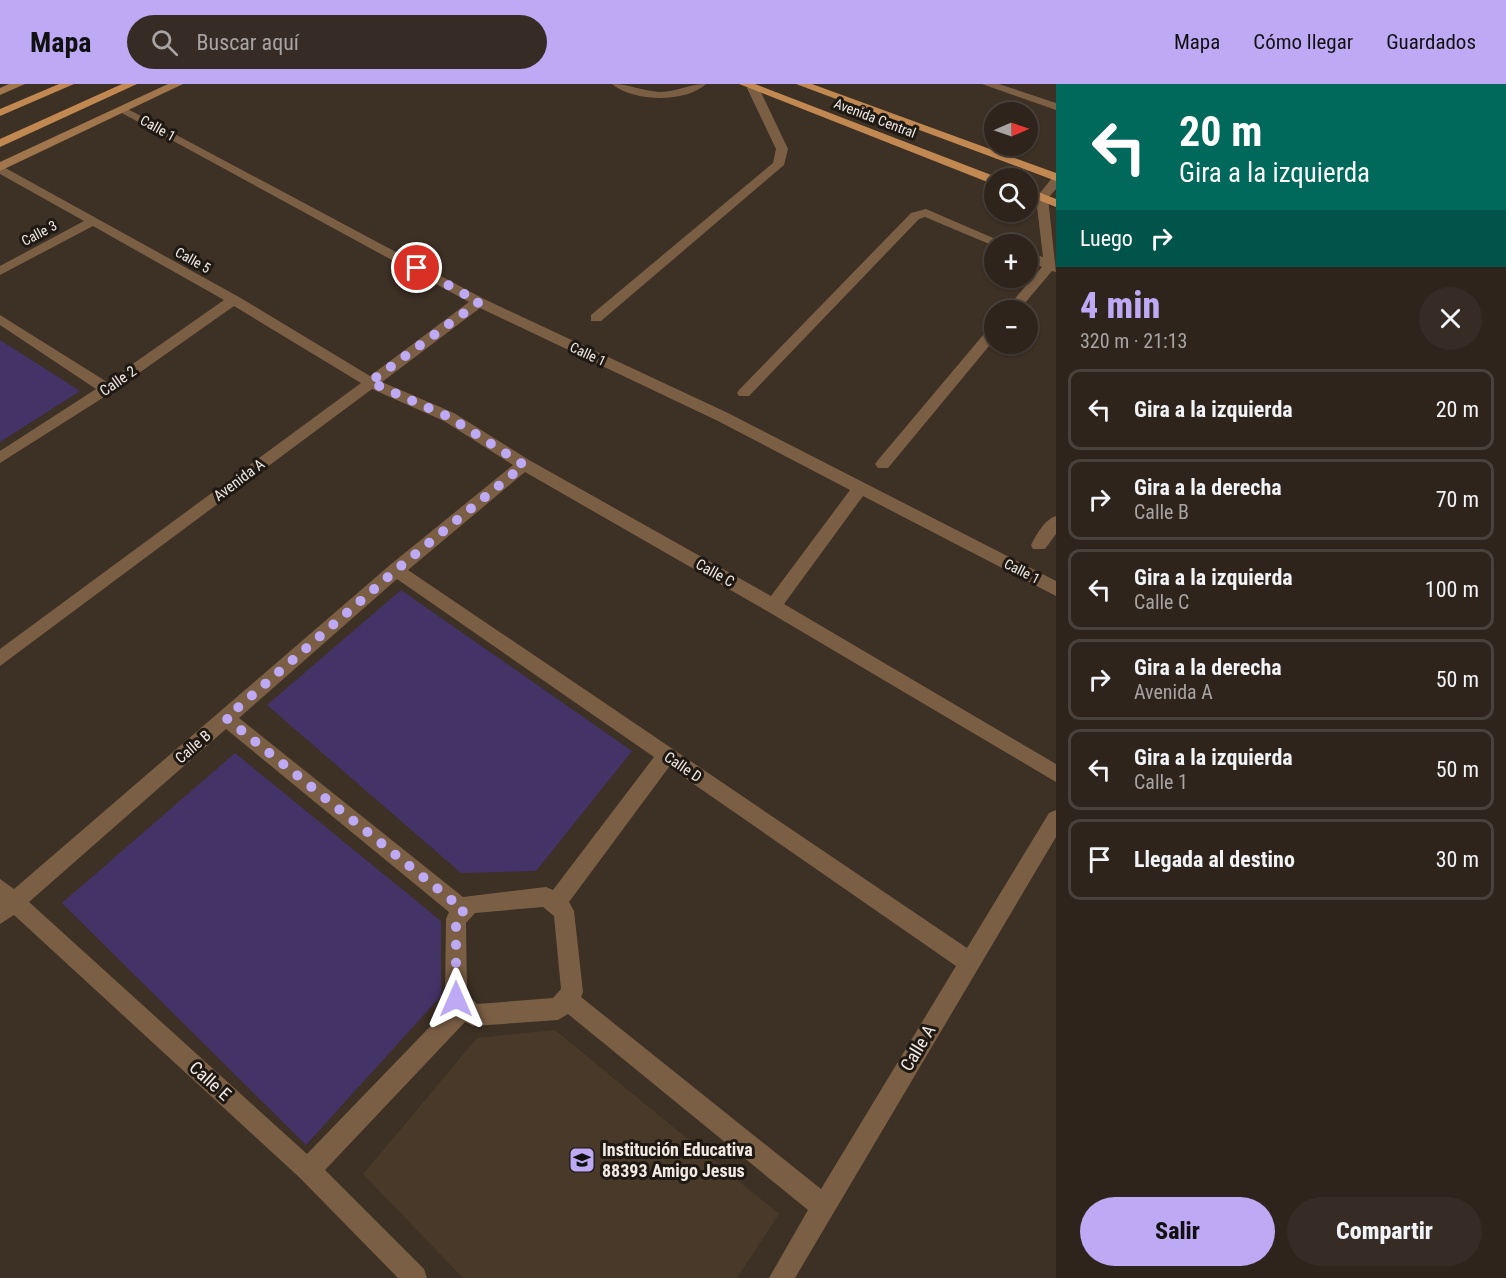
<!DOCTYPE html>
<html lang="es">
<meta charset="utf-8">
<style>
body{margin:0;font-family:"Roboto Condensed",sans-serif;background:#362c25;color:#f1f3f6;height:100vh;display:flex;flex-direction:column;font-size:22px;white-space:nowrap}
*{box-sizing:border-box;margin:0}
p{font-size:20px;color:#a7a4a3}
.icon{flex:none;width:33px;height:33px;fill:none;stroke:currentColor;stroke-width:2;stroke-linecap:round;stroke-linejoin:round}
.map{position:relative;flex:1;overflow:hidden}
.drawer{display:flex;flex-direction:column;background:#2e241c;width:450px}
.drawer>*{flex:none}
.hud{background:#00695c;color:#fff;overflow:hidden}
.needle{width:39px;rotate:88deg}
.tools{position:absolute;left:984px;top:18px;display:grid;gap:12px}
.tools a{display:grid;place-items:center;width:54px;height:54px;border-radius:50%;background:#2e241c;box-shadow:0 2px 4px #0004,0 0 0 2px #49413b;font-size:30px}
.pin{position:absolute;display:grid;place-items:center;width:51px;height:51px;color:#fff;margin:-26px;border:3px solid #fff;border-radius:50%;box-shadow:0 2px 6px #0007}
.me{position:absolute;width:66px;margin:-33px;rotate:0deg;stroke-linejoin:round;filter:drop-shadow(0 0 4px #0008)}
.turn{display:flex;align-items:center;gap:21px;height:126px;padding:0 24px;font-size:27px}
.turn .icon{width:78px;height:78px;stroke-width:2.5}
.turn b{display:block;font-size:42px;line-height:51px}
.then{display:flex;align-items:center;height:57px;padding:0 24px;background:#0003;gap:12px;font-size:22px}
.round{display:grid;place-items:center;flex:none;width:63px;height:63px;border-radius:32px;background:#362c25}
.headline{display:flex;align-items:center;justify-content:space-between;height:102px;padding:0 24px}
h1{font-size:36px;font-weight:800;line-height:45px;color:#bea9f5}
.primary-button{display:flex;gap:12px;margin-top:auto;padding:12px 24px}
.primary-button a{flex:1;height:69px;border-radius:36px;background:#bea9f5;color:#111;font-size:24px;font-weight:800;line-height:69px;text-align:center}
.primary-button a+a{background:#362c25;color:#f1f3f6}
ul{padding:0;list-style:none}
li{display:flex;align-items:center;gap:18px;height:81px;margin:0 12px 9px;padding:0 12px;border:3px solid #49413b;border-radius:12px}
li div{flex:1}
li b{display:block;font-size:22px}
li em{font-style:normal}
header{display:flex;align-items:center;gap:36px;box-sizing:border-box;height:84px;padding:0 30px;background:#bea9f5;color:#111}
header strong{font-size:28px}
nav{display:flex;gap:33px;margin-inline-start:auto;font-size:21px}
.search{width:420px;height:54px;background:#362c25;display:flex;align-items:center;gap:15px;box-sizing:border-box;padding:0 21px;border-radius:33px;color:#a7a4a3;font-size:22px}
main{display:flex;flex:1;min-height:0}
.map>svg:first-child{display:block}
.built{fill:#493929}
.green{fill:#443367}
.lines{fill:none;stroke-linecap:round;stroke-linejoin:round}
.street{fill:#7b5f45;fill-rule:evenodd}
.secondary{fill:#a2764d;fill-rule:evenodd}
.primary{fill:#c18852;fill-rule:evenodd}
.route{stroke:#bea9f5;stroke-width:10;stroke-dasharray:0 18}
.labels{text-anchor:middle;stroke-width:6;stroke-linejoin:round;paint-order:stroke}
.far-street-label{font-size:14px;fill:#f1e9e2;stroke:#1f1914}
.street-label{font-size:15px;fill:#f1e9e2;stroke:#1f1914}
.near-street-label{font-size:18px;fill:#f1e9e2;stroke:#1f1914}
.near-poi-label{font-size:18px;font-weight:bold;fill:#f1e9e2;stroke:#1f1914;text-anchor:start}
</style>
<header>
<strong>Mapa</strong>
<div class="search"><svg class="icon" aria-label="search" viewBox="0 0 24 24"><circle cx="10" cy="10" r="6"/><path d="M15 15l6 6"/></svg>Buscar aquí</div>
<nav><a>Mapa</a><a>Cómo llegar</a><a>Guardados</a></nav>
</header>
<main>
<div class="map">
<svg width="1056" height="1194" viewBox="0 0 1056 1194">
<rect width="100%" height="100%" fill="#3d3025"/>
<!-- built -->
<polygon class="built" points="555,946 779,1130 737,1194 463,1194 363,1090 477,954"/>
<!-- green -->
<g class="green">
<polygon points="0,256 80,307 0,358"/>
<polygon points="401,506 632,667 536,787 461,789 267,621"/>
<polygon points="235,669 441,837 441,912 306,1061 62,819"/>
</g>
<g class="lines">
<!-- street -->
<g class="street">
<path d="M612 0C629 0 643 7 659 8 676 8 689 0 706 0 686 19 633 18 612 0Z"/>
<polygon points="982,0 999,0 1056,19 1056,26"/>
<polygon points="749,2 759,4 788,65 784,81 601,237 591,237 591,231 773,79 776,65 747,4"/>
<path d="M124 23 484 215 728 329 1056 497V512L863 412 784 520 1056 680V698L767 527 525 388 408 486 967 864 1049 729 1056 726V753L795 1194H769L808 1126 568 930 558 936 473 942 465 938 325 1086 424 1185 427 1194H398L300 1094 14 831 0 840V795L14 805 390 481 513 381 444 337 372 305 0 582V565L361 299 234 222 112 308 0 379V367L96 305 0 241V231L107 298 224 216 93 142 0 191V182L84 137 0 90V81L239 213 370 292 469 218 120 28 118 26ZM480 224 718 337 850 406 771 512 529 376 454 329 382 298ZM397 495 654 673 553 806 546 803 463 813 239 634ZM226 645 449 828 446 835 445 915 449 923 307 1070 29 818ZM669 683 956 882 821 1105 581 913 583 908 574 827 569 818ZM543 823 554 832 561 905 553 914 477 920 467 910 466 839 475 829Z"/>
<polygon points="1056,93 1056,105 1048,114 1056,188 1052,187 1019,226 1005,226 1042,183 1028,177 1028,168 1043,173 1036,114 1052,94"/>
<polygon points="926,125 1007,160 994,162 925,133 919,135 749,312 739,312 737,309 739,306 911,129"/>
<polygon points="994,243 994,256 888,384 878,384 875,380 878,376 989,244"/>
<path d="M1056 432V450L1045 465H1033L1031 461C1036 451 1045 435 1056 432Z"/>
</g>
<!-- secondary -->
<g class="secondary">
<polygon points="9,0 25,0 0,11 0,4"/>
<polygon points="168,0 183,0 0,87 0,78"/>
</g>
<!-- primary -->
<g class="primary">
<polygon points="59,0 74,0 0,32 0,25"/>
<polygon points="122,0 137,0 0,63 0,55"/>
<polygon points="739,0 755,0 999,94 994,94 994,100 990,99"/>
<polygon points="796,0 812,0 1056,89 1056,97"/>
<polygon points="1028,104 1056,115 1056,123 1028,112"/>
</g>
</g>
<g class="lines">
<!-- route -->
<polyline class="route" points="417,184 479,218 370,298 449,333 524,381 396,486 226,634 464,826 456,835 456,915"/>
</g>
<!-- icons -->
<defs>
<g id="school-square" transform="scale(1.35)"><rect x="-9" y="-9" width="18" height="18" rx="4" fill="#bea9f5" stroke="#1f1914"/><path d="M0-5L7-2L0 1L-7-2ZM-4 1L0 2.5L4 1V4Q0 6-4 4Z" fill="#111"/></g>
</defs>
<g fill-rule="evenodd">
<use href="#school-square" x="582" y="1076"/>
</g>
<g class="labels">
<!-- far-street labels -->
<g class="far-street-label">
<text transform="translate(875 34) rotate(21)" y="5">Avenida Central</text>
<text transform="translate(158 44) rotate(29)" y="5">Calle 1</text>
<text transform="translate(39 149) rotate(-28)" y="5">Calle 3</text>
<text transform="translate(193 176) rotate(29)" y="5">Calle 5</text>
<text transform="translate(588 270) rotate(25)" y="5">Calle 1</text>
<text transform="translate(1022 487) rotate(27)" y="5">Calle 1</text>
</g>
<!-- street labels -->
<g class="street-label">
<text transform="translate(118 297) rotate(-35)" y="5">Calle 2</text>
<text transform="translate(239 396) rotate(-37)" y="5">Avenida A</text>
<text transform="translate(715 489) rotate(29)" y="5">Calle C</text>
<text transform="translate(193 663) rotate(-41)" y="5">Calle B</text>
<text transform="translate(683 683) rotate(34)" y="5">Calle D</text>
</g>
<!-- near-street labels -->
<g class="near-street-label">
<text transform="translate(918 964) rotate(-59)" y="6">Calle A</text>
<text transform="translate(210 997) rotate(42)" y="6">Calle E</text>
</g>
<!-- near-poi labels -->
<g class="near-poi-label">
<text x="602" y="1072">Institución Educativa<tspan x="602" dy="21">88393 Amigo Jesus</tspan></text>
</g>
</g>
</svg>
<div class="tools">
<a><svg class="needle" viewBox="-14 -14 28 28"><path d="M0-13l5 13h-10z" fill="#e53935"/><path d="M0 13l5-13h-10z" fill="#a7a4a3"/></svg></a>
<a><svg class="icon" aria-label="search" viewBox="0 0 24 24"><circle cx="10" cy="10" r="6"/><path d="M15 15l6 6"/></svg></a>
<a>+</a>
<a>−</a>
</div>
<div class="pin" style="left:417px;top:184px;background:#d93025"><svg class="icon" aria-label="arrive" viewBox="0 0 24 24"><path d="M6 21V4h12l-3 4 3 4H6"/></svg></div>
<svg class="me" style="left:456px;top:915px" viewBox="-20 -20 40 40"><path d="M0-17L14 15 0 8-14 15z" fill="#bea9f5" stroke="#fff" stroke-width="4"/></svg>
</div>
<section class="drawer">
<div class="hud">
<div class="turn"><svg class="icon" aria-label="left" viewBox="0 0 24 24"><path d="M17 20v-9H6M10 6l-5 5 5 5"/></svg><div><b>20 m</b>Gira a la izquierda</div></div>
<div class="then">Luego<svg class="icon" aria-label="right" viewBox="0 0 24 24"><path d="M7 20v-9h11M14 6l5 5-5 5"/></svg></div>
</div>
<div class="headline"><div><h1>4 min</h1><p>320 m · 21:13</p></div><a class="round"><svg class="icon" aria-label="close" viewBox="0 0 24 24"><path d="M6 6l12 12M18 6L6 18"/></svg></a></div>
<ul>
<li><svg class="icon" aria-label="left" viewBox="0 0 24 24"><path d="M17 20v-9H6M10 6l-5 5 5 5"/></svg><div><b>Gira a la izquierda</b></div><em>20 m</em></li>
<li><svg class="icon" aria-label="right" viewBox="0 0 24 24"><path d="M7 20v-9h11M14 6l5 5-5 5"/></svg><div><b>Gira a la derecha</b><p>Calle B</p></div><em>70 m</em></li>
<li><svg class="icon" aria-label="left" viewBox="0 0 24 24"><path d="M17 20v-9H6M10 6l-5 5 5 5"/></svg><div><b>Gira a la izquierda</b><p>Calle C</p></div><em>100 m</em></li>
<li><svg class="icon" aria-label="right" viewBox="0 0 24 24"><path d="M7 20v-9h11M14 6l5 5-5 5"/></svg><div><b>Gira a la derecha</b><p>Avenida A</p></div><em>50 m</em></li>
<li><svg class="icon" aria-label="left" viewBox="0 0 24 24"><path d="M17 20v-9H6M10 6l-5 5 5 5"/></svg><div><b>Gira a la izquierda</b><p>Calle 1</p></div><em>50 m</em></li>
<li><svg class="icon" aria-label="arrive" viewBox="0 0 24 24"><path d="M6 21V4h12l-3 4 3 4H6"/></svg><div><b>Llegada al destino</b></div><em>30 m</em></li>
</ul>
<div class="primary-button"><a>Salir</a><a>Compartir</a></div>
</section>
</main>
